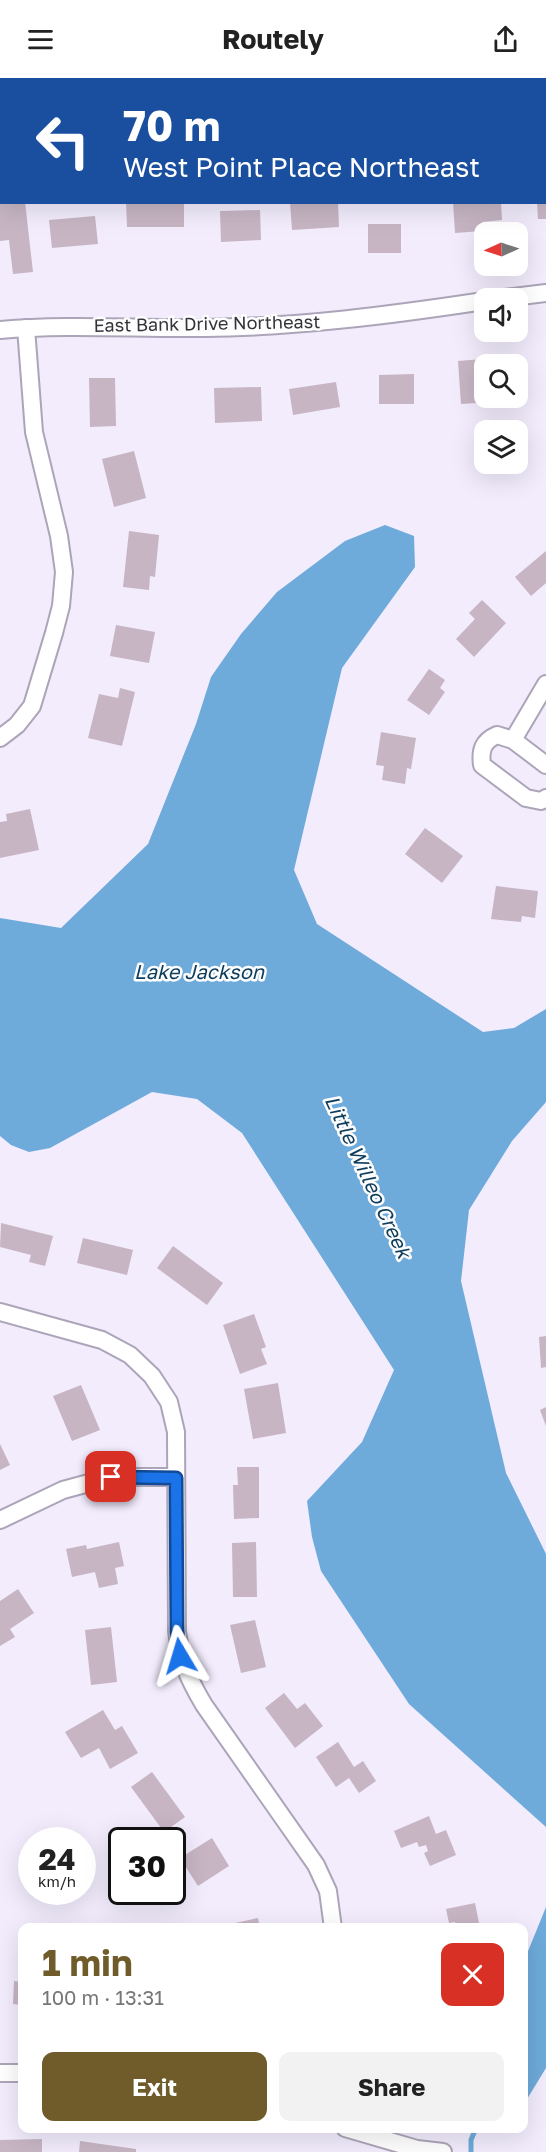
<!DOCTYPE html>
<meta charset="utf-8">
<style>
body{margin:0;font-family:"Golos Text",sans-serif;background:#f2f2f2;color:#222;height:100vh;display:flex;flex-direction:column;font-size:22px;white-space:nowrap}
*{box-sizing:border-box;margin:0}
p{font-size:20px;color:#767676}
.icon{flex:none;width:33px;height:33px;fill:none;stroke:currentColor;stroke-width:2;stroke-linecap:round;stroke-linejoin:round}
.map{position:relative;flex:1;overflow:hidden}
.drawer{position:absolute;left:18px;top:1845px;width:510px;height:210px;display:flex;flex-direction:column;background:#fff;border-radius:12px;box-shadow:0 6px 24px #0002}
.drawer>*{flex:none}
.top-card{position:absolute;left:0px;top:0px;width:546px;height:126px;box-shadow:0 6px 24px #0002;background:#1a4fa0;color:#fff;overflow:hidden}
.needle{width:39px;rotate:267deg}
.tools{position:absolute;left:474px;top:144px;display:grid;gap:12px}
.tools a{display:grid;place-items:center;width:54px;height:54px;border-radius:12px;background:#fff;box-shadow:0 6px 24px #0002;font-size:30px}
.speed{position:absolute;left:18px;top:1749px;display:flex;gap:12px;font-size:30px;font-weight:700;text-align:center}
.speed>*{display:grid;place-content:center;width:78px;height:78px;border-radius:50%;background:#fff;box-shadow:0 6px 24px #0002;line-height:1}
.speed small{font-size:15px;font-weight:400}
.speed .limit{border:3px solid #111;border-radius:9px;background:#fff;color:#111}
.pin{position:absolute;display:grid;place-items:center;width:51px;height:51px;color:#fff;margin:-26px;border-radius:12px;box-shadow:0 3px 9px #0006}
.me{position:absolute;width:66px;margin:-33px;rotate:353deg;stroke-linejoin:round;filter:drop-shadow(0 0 4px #0008)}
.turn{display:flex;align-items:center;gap:21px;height:126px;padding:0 24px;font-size:27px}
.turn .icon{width:78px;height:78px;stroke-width:2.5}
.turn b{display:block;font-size:42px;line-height:51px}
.round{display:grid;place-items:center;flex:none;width:63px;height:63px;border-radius:12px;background:#f2f2f2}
.headline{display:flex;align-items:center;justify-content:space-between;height:102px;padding:0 24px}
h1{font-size:36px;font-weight:700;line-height:45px;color:#6f5c2a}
.cta{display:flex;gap:12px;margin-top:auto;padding:12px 24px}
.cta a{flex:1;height:69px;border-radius:12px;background:#6f5c2a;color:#fff;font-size:24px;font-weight:700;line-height:69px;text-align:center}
.cta a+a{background:#f2f2f2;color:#222}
header{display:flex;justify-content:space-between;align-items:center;height:78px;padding:0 24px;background:#fff;font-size:27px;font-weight:700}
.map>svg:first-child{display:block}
.water{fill:#6eaada}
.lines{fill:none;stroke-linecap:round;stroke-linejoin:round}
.stream{stroke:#6eaada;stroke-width:5}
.building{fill:#c7b5c4}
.street-casing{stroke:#aca5b9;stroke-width:20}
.street{stroke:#fff;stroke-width:16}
.route-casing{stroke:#114b97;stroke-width:15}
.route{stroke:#1a73e8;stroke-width:10}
.labels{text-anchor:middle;stroke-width:5;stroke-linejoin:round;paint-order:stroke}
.street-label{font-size:18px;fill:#35323a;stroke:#fdfdfd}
.water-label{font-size:20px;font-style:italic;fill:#0d3d5c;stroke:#fdfdfd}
</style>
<header><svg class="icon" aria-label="menu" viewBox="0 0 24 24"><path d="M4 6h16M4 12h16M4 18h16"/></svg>Routely<svg class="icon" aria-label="share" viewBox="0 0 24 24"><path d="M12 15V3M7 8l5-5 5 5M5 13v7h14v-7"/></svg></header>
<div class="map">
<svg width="546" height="2074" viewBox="0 0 546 2074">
<rect width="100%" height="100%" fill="#f2ecfd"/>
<!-- water -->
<g class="water">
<polygon points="385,447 414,458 415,489 342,590 294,792 317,846 483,954 514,950 546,931 546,1024 512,1063 469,1132 461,1203 506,1395 546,1476 546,1749 409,1626 321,1493 312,1459 307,1423 362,1364 394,1292 242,1055 197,1021 152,1014 50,1070 29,1074 11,1067 0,1058 0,840 61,850 148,766 196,646 211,599 241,556 277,514 345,463"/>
<polygon points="546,1829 546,1990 524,2026 524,1883"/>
</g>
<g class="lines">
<!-- stream -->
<polyline class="stream" points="471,2074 471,2062 476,2050"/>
</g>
<!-- building -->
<g class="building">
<polygon points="0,124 25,124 33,194 13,196 9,162 0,163"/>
<polygon points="126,124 184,124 184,149 127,149"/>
<polygon points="290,124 338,124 339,149 292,152"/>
<polygon points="453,124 501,124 502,142 482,144 482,153 455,155"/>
<polygon points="537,124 546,124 546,141 538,141"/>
<polygon points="260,132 261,162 221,164 220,133"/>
<polygon points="95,138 98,166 52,170 49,142"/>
<rect x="368" y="146" width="33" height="29"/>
<polygon points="508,279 508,286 484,286 484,320 511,320 511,323 461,326 458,283"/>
<polygon points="414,296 414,326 379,326 379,297"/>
<polygon points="89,300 115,300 116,348 90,349"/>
<polygon points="336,304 340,329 293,337 289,311"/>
<polygon points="261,309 262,343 215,345 214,310"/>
<polygon points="134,373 146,420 114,429 102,381"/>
<polygon points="129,453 159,457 155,499 150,498 149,512 123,509"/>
<polygon points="546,473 546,505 531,518 515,499"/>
<polygon points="482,522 506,545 474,579 456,561 475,541 469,535"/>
<polygon points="116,547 155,554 149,585 110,578"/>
<polygon points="429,591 445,602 440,610 445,614 429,637 407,622"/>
<polygon points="120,610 135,614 122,668 88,660 99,616 118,620"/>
<polygon points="381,654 416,660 411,691 407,690 405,706 382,702 384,688 376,687"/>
<polygon points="30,731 39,772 0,780 0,744 7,743 6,736"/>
<polygon points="425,750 463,778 442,805 405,776"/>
<polygon points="496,808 538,813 535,840 522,838 521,844 491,841"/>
<polygon points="1,1145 53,1158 45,1188 29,1184 31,1177 0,1169"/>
<polygon points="83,1160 133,1172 127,1197 77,1185"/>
<polygon points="173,1168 223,1205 207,1227 157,1190"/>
<polygon points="254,1236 266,1269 261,1271 267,1286 240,1296 223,1247"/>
<polygon points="546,1258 546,1289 541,1290 539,1259"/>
<polygon points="278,1305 286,1355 253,1361 244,1311"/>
<polygon points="81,1307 100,1352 72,1363 53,1318"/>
<polygon points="546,1329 546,1348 540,1332"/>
<polygon points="0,1366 10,1387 0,1392"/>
<polygon points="237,1389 259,1389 259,1440 234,1441 233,1407 238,1407"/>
<polygon points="119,1464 124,1488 115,1490 118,1506 99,1510 95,1494 72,1499 66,1471 86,1467 87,1471"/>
<polygon points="256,1464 257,1519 233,1519 232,1465"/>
<polygon points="18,1511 34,1535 10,1551 15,1559 0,1568 0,1523"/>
<polygon points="255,1542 266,1589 241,1595 230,1547"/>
<polygon points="111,1549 117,1604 91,1607 85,1552"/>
<polygon points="284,1615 297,1631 305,1625 323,1648 295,1670 265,1630"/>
<polygon points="103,1632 115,1652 122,1648 138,1675 110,1691 99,1670 81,1680 65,1654"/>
<polygon points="338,1664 354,1689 363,1683 376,1703 359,1715 349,1700 336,1709 316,1679"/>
<polygon points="152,1694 185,1739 164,1754 131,1709"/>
<polygon points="429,1738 436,1756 446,1752 456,1777 430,1788 424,1775 428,1773 426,1767 419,1769 417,1764 401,1770 394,1753"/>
<polygon points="212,1760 229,1788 198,1808 180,1780"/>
<polygon points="475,1825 480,1850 456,1850 455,1844 449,1845 446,1831"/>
<polygon points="258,1840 260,1850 236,1850 235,1845"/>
<polygon points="14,1903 22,1904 22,1927 13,1926"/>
<polygon points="42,2061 42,2074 0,2074 0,2062"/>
<polygon points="80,2063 136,2071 136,2074 79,2074"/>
</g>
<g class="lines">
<!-- street casing -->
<g class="street-casing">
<g id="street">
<polyline points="505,220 546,215"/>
<path d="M0 252C68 246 136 251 204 250 299 249 391 237 484 223"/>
<polyline points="0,660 17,647 32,628 54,555 61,528 64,494 59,458 34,354 26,250"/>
<polyline points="513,662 546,606"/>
<path d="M546 687 513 662 497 657C483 663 480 672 482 687L526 720 541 723 546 720"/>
<path d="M0 1234 102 1262 130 1277 152 1298 169 1324 176 1354 177 1553C181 1584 188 1600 204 1627L316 1787 328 1813 333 1850"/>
<polyline points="0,1442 63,1412 111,1399 176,1399"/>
<polyline points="0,1995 22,1995"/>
<polyline points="345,2050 417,2071 443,2074"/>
</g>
</g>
<!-- street -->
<use href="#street" class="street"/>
</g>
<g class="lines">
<!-- route casing -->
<g class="route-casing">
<polyline id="route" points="111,1399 176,1400 177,1553 180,1578"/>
</g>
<!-- route -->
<use href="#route" class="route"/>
</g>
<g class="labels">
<!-- street labels -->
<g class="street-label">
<text transform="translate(207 246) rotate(-1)" y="6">East Bank Drive Northeast</text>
</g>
<!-- water labels -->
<g class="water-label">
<text x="199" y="901">Lake Jackson</text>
<text transform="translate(368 1099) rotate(65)" y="7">Little Willeo Creek</text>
</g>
</g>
</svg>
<div class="tools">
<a><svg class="needle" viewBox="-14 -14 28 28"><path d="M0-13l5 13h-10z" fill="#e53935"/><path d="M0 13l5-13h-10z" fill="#767676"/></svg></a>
<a><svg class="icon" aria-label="sound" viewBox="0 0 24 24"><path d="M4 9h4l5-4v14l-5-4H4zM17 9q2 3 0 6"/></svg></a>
<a><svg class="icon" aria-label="search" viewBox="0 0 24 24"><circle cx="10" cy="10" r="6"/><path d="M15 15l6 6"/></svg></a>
<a><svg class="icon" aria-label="layers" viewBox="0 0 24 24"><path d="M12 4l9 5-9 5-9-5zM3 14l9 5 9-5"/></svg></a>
</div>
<div class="speed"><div>24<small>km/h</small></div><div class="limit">30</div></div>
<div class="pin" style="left:111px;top:1399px;background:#d93025"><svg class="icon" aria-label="arrive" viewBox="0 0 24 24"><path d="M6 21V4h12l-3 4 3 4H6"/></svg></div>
<svg class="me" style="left:180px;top:1578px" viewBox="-20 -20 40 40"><path d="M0-17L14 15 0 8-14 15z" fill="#1a73e8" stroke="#fff" stroke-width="4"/></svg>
<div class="top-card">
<div class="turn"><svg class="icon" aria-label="left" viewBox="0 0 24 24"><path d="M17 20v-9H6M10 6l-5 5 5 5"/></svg><div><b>70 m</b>West Point Place Northeast</div></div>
</div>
<section class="drawer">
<div class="headline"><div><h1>1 min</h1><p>100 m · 13:31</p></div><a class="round" style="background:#d93025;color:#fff"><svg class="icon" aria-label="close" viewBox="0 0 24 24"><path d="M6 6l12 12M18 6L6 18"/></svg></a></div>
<div class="cta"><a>Exit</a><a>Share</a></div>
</section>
</div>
